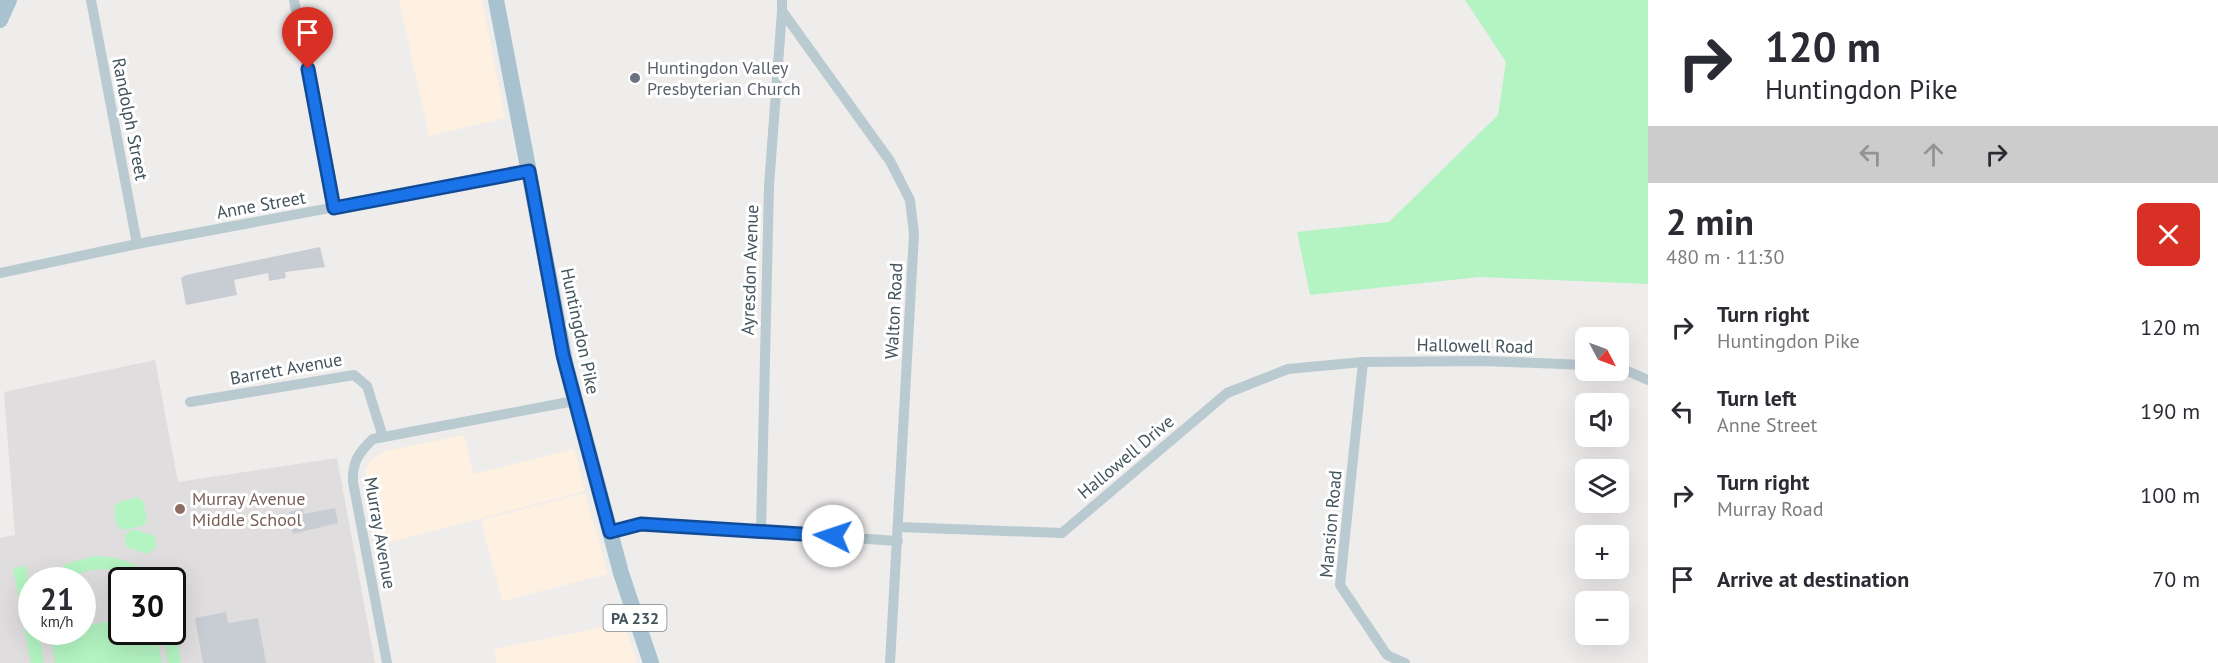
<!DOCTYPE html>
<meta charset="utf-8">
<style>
body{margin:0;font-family:"PT Sans",sans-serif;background:#f7f7f7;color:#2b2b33;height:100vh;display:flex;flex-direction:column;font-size:22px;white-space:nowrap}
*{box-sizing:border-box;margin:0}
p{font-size:20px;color:#7c7c81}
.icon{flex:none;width:33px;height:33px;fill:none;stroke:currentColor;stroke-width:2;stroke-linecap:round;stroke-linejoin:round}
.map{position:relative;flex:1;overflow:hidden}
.side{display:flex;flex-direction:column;background:#fff;width:570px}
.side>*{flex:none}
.top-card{background:#fff;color:#2b2b33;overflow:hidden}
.needle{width:39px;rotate:131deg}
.buttons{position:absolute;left:1575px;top:327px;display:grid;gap:12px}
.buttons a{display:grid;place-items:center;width:54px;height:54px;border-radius:9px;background:#fff;box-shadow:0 6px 24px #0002;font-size:30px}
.speed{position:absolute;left:18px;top:567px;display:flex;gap:12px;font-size:30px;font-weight:700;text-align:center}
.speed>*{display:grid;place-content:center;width:78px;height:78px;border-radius:50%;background:#fff;box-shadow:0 6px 24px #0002;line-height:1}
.speed small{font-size:15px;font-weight:400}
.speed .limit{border:3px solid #111;border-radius:9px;background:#fff;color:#111}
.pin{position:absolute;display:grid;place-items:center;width:51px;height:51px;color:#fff;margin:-62px -26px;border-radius:50% 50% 50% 0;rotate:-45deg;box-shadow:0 0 6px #0007}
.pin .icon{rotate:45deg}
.me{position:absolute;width:66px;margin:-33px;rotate:274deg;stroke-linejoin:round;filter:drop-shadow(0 0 4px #0008)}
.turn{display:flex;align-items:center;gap:21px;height:126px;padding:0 18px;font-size:27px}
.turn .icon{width:78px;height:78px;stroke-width:2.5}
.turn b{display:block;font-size:42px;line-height:51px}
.lanes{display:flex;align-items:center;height:57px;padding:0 18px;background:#0003;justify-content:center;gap:30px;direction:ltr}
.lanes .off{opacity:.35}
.round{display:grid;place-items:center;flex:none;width:63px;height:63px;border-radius:9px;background:#f7f7f7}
.head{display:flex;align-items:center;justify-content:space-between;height:102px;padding:0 18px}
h1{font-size:36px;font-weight:700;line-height:45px}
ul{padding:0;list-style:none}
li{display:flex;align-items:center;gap:18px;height:84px;padding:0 18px}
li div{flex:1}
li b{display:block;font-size:22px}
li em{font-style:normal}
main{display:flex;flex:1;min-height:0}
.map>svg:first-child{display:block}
.commercial{fill:#fef1e1}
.education{fill:#e0ddde;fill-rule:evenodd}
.green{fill:#b3f4c2}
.building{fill:#c7cdd2}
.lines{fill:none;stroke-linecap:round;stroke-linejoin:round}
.street{stroke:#bacad1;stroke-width:10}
.primary{stroke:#a8c2cf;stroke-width:16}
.route-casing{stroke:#114b97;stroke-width:15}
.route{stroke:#1a73e8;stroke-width:10}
.worship-dot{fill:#6b7280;stroke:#fff;stroke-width:2}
.education-dot{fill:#8d6e63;stroke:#fff;stroke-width:2}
.labels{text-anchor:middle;stroke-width:6;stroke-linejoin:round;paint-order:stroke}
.shield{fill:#fff;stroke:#7b878d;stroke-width:1.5}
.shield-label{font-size:16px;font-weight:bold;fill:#42545c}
.worship-label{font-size:18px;fill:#5b616d;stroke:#fff;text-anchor:start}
.street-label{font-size:18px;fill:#42545c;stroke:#fff}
.education-label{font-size:18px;fill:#785e54;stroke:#fff;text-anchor:start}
</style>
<main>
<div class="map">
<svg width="1648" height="663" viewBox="0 0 1648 663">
<rect width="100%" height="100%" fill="#efecec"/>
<!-- commercial -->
<g class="commercial">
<polygon points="399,0 482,0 505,118 429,136"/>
<polygon points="464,435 473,474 574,449 585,491 379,545 366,479 366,469 371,460 386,451"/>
<polygon points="585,493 608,574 502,601 481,520"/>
<polygon points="624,623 637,663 497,663 494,649"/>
</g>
<!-- education -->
<path class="education" d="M155 360 178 482 337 458 375 663H0V538L15 535 4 392ZM32 580H82V632H32ZM122 580H172V632H122Z"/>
<!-- green -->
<g class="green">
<polygon points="1465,0 1648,0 1648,284 1480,277 1310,295 1297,232 1389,222 1498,115 1506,62"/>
<polygon points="139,497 144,503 147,521 143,526 123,530 116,524 114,506 123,501"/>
<polygon points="133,529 155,536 156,547 147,554 126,547 125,535"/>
<path d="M95 556C119 557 137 562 154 580H134L111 569 89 570 64 580H46L66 564Z"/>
<polygon points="26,566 31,594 32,632 39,632 44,663 31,663 13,568"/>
<polygon points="173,617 181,663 168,663 163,632 172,632"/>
<polygon points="121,619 122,632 156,632 162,663 55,663 50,632 82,632 83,626"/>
</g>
<!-- building -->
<g class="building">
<polygon points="320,247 325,267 285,272 286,278 269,281 268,273 234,280 237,295 186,305 181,278 186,275"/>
<polygon points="335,508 338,523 293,534 289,512 303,509 304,514"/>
<polygon points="226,612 228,623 258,618 266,663 203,663 195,618"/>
</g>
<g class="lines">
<!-- street -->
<g class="street">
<polyline points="91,0 137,244"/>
<polyline points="294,0 334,208"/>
<polyline points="782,0 782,11 890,161 910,200 914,234 890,663"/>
<polyline points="0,273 137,244 529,171"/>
<polyline points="1363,362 1340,585 1387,655 1405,663"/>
<polyline points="1618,367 1648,380"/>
<polyline points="190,402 354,375 367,386 383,437"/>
<polyline points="899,527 1062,533 1227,393 1288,369 1363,362 1485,361 1586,365"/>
<polyline points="761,531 769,186 782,11"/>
<polyline points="610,532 641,524 898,541"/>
<path d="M387 663 353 482C352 462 359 452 373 439L574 401"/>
</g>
<!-- primary -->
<g class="primary">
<polyline points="496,0 566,366 621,573 651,663"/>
<polyline points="0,20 9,0"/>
</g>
</g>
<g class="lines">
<!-- route casing -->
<g class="route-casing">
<polyline id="route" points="308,69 334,208 529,171 563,355 610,532 641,524 833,536"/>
</g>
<!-- route -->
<use href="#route" class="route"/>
</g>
<!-- markers -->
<circle class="worship-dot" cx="635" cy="78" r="6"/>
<circle class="education-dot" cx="180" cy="509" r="6"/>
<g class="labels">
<!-- shield labels -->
<rect class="shield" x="603.5" y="605" width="63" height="26" rx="4.5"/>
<g class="shield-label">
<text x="635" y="624">PA 232</text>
</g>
<!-- worship labels -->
<g class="worship-label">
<text x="647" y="74">Huntingdon Valley<tspan x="647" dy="21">Presbyterian Church</tspan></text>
</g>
<!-- street labels -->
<g class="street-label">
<text transform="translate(130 119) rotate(79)" y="6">Randolph Street</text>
<text transform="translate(261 205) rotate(-10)" y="6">Anne Street</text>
<text transform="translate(750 270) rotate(-88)" y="6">Ayresdon Avenue</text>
<text transform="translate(894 311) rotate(-87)" y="6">Walton Road</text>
<text transform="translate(580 331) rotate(78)" y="6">Huntingdon Pike</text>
<text transform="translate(1475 346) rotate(1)" y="6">Hallowell Road</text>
<text transform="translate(286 369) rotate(-10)" y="6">Barrett Avenue</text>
<text transform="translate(1126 457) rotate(-40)" y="6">Hallowell Drive</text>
<text transform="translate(1331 524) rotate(-85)" y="6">Mansion Road</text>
<text transform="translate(380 533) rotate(80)" y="6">Murray Avenue</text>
</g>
<!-- education labels -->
<g class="education-label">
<text x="192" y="505">Murray Avenue<tspan x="192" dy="21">Middle School</tspan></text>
</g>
</g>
</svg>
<div class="buttons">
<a><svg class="needle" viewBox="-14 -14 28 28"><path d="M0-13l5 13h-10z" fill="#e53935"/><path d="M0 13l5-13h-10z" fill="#7c7c81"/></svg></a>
<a><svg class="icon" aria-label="sound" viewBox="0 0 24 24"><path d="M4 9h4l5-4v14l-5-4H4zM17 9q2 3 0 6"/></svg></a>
<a><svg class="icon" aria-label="layers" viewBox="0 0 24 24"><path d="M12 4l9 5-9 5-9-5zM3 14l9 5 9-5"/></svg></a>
<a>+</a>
<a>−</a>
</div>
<div class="speed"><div>21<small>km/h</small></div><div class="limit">30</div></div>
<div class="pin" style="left:308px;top:69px;background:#d93025"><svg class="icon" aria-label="arrive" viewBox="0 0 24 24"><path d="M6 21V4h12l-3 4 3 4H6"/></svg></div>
<svg class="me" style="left:833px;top:536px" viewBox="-20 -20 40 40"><circle r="19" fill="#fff"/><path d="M0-13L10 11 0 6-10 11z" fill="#1a73e8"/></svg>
</div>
<section class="side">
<div class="top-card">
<div class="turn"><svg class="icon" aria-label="right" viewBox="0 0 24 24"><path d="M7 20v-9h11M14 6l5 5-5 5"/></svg><div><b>120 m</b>Huntingdon Pike</div></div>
<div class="lanes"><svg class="icon off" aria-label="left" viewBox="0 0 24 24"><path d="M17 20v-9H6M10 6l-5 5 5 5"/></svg><svg class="icon off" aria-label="ahead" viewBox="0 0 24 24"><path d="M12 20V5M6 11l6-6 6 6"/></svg><svg class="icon" aria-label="right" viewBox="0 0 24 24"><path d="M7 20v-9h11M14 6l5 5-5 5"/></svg></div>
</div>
<div class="head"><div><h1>2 min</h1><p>480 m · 11:30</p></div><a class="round" style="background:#d93025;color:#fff"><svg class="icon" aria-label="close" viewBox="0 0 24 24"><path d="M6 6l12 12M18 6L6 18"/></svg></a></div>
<ul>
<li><svg class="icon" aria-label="right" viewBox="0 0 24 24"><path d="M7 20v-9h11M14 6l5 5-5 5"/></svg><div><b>Turn right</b><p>Huntingdon Pike</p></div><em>120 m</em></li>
<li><svg class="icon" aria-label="left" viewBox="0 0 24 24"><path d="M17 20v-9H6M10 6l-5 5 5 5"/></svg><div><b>Turn left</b><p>Anne Street</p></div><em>190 m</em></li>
<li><svg class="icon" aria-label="right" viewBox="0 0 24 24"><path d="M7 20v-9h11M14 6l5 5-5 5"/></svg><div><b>Turn right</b><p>Murray Road</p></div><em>100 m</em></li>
<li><svg class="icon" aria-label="arrive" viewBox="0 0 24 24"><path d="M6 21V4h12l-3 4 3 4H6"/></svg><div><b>Arrive at destination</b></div><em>70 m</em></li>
</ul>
</section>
</main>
